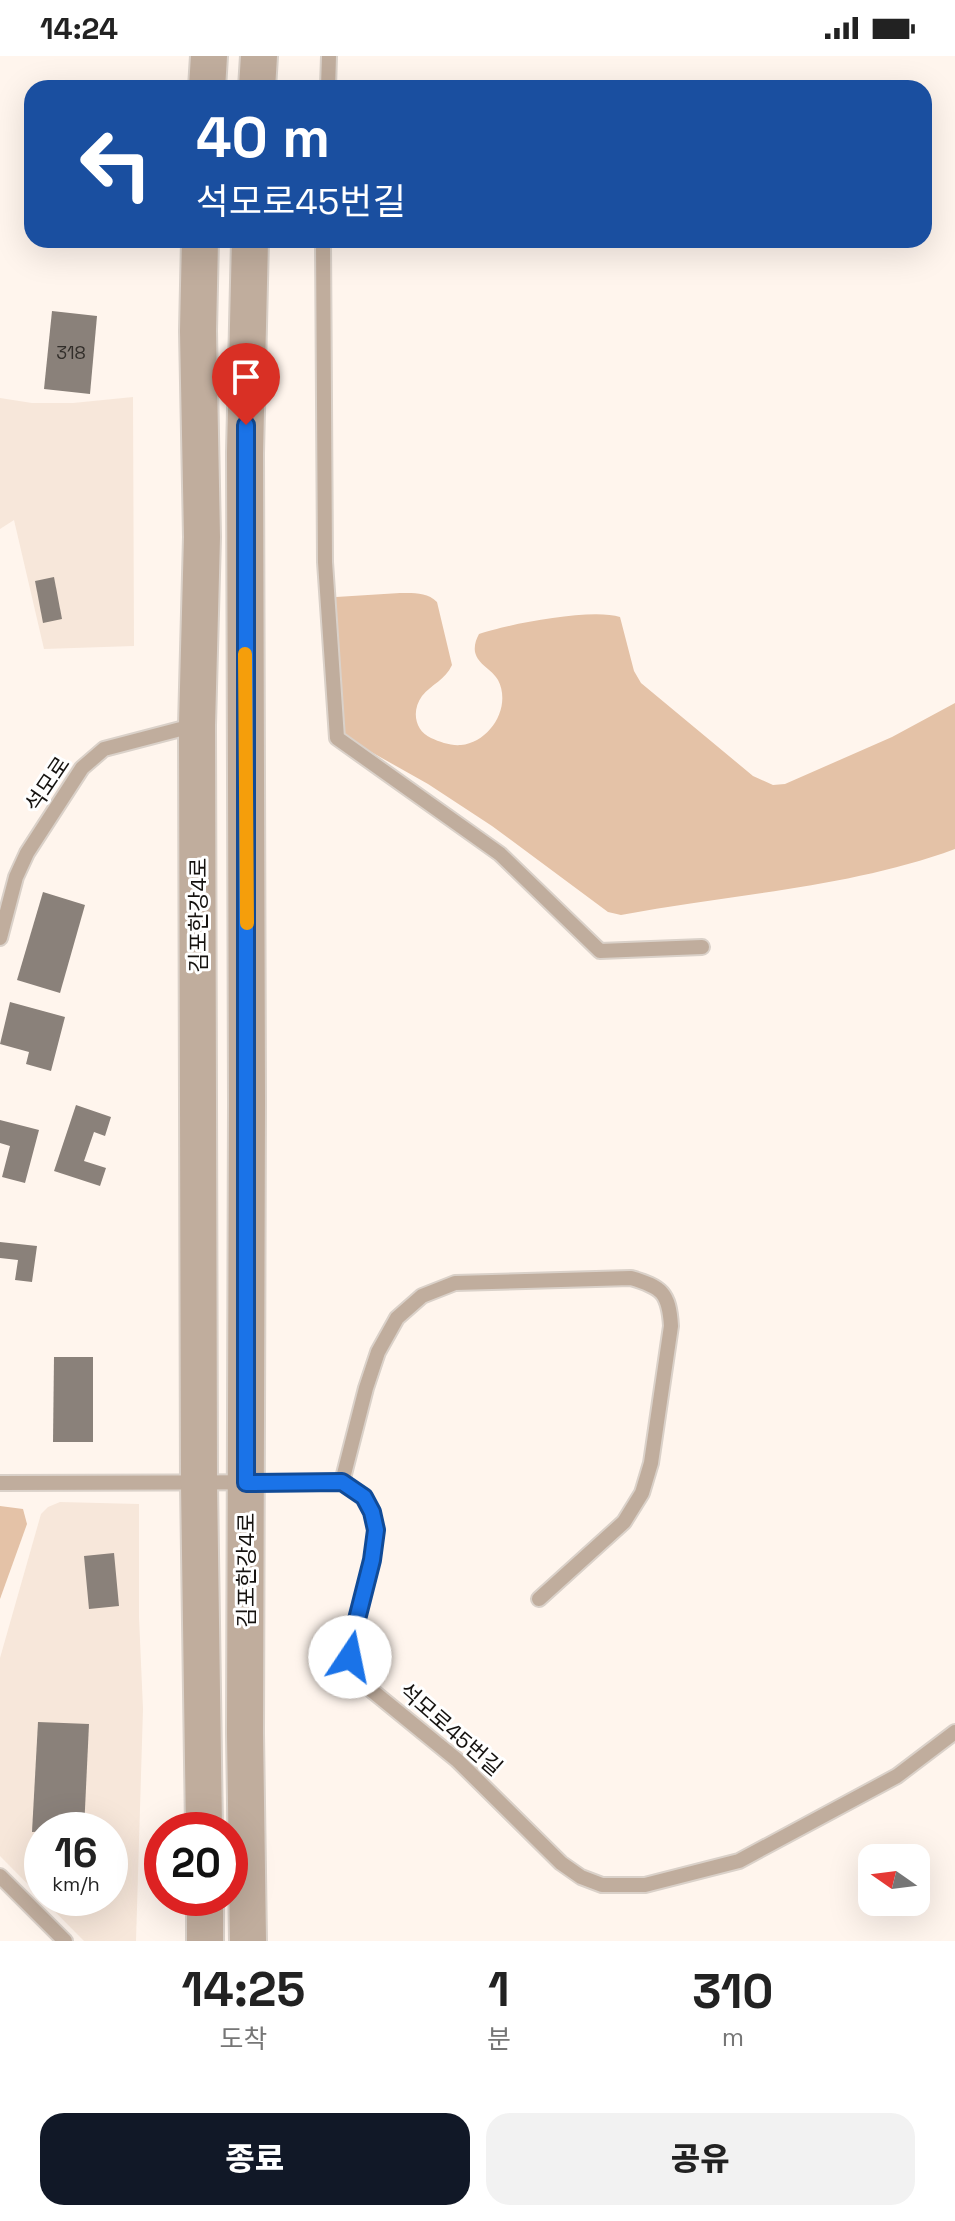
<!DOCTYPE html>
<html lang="ko">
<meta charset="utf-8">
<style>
body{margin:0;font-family:"Space Grotesk","Noto Sans KR",sans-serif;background:#f2f2f2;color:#222;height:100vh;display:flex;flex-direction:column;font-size:30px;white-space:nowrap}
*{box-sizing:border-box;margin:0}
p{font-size:26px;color:#767676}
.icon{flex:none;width:44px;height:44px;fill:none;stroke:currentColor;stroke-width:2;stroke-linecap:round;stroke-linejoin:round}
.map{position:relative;height:1885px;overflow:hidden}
.details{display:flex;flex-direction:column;background:#fff;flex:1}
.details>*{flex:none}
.banner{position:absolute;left:24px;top:24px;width:908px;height:168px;border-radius:24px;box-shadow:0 8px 32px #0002;background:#1a4fa0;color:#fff;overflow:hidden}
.needle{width:52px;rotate:284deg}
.fabs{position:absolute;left:858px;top:1788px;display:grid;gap:16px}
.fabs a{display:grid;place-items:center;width:72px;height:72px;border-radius:16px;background:#fff;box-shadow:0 8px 32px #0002;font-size:40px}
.speed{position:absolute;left:24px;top:1756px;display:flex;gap:16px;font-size:40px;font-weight:700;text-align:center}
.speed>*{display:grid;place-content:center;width:104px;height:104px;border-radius:50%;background:#fff;box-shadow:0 8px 32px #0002;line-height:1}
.speed small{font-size:20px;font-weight:400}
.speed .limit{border:12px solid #d22;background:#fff;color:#111}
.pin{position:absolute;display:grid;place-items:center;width:68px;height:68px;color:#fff;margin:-82px -34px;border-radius:50% 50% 50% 0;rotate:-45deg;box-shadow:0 0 8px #0007}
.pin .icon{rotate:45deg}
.me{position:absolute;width:88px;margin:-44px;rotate:11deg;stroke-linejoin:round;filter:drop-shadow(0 0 6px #0008)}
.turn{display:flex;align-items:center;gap:28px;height:168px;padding:0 40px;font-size:36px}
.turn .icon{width:104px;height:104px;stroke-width:2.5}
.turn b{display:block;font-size:56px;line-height:68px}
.eta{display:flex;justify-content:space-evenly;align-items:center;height:136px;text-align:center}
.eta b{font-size:48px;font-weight:800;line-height:56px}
.cta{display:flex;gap:16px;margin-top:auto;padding:16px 40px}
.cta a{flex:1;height:92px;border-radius:24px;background:#111827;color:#fff;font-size:32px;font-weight:800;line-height:92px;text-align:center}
.cta a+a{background:#f2f2f2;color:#222}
.status{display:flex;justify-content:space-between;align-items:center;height:56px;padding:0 40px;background:#fff;direction:ltr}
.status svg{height:22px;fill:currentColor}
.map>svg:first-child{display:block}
.built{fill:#f7e7da;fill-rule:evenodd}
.green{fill:#e4c2a7}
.building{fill:#8a817a}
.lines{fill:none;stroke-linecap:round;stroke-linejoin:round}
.service-casing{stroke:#dad1c9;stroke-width:18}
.tertiary-casing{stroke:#dad1c9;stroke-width:40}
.service{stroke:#c0ad9d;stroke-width:14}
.tertiary{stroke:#c0ad9d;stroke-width:36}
.route-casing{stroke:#114b97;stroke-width:20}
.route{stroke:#1a73e8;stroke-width:14}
.slow{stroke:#f59e0b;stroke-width:14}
.labels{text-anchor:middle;stroke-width:6;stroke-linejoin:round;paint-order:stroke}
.number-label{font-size:18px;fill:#322e2a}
.street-label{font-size:22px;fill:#15120f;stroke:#fff}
</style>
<div class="status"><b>14:24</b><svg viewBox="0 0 49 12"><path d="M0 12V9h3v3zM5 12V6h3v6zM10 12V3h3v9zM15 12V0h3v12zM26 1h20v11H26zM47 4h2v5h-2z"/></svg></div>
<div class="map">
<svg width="955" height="1885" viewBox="0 0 955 1885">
<rect width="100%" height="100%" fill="#fff5ed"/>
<!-- built -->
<g class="built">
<polygon points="133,341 134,590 44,593 14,464 0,473 0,342 32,347 73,347"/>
<path d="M60 1446 139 1448V1561L143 1653 136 1885H84L0 1800V1602L41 1458 48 1451ZM42 1774H110V1842H42Z"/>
</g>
<!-- green -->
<g class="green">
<path d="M400 537C414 537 427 536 437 546L452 609C445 624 432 628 422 640 411 655 415 675 431 682 440 686 451 690 461 689 490 686 512 651 498 624 492 613 478 609 475 596 474 589 476 584 479 578 509 568 591 552 620 561L634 615 641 627 753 720 773 729 785 728 892 681 955 647V793C849 832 732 838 621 859L608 856 492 770 428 728 341 679 328 546 336 541Z"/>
<polygon points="0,1450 23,1453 27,1468 0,1543"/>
</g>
<!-- building -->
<g class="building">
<polygon points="52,255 97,260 90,338 44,333"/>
<polygon points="54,521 62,563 43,567 35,525"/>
<polygon points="43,836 85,849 60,937 17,924"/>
<polygon points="10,946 65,961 51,1015 26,1008 29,996 0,988"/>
<polygon points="76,1049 111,1061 105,1080 94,1076 84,1105 106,1112 100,1130 54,1115"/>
<polygon points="0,1064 39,1074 25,1127 2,1121 10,1090 0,1087"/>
<polygon points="0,1186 37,1190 32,1226 15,1224 18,1204 0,1202"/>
<polygon points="54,1301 93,1301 93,1386 53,1386"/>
<polygon points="114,1497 119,1550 89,1553 84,1500"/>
<polygon points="38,1666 89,1668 84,1774 32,1776"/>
</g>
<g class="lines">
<!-- service casing -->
<g class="service-casing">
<g id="service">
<polyline points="328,32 329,0"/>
<polyline points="323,184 325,506 337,682 500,798 600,895 702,891"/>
<polyline points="0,882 16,821 27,797 82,712 104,693 196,669"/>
<path d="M342 1426 366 1332 378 1296 397 1262 422 1240 455 1227 631 1222C662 1231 669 1237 671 1270L651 1407 642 1437 624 1466 539 1543"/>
<polyline points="0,1427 342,1426 364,1441 372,1456 376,1474 372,1504 352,1583 350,1601 357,1618 370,1633 457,1704 561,1807 581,1821 602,1829 645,1829 739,1805 897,1720 955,1676"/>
<polyline points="0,1820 65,1885"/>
</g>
</g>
<!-- tertiary casing -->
<g class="tertiary-casing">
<g id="tertiary">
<polyline points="207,32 209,0"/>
<polyline points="257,32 259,0"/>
<polyline points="200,184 198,275 202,481 197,669 199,1428 204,1774"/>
<polyline points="205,1842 205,1885"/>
<polyline points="248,1885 245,1677 247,1047 245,397 250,184"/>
</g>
</g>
<!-- service -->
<use href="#service" class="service"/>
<!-- tertiary -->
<use href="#tertiary" class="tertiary"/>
</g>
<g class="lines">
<!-- route casing -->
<g class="route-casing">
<polyline id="route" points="246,369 246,1427 342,1426 364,1441 372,1456 376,1474 372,1504 352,1583 350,1601"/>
</g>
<!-- route -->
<use href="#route" class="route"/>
<!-- slow -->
<polyline class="slow" points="245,598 247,867"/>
</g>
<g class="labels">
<!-- number labels -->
<g class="number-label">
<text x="71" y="303">318</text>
</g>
<!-- street labels -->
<g class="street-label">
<text transform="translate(47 728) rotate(-56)" y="8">석모로</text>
<text transform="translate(198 859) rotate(-90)" y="8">김포한강4로</text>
<text transform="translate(246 1514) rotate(-90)" y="8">김포한강4로</text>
<text transform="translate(451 1673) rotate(41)" y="8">석모로45번길</text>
</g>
</g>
</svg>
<div class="fabs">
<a><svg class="needle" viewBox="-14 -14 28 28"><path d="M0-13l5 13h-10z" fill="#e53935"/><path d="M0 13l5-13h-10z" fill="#767676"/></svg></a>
</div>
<div class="speed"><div>16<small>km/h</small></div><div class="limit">20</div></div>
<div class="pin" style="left:246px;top:369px;background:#d93025"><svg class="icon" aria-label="arrive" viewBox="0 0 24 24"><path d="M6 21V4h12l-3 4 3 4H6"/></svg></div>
<svg class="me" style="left:350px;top:1601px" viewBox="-20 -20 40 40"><circle r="19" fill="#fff"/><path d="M0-13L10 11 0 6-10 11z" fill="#1a73e8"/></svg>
<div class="banner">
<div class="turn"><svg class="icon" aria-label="left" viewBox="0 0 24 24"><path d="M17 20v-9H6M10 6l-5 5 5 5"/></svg><div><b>40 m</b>석모로45번길</div></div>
</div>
</div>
<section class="details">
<div class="eta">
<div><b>14:25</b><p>도착</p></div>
<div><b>1</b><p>분</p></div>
<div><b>310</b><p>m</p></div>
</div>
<div class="cta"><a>종료</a><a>공유</a></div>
</section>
